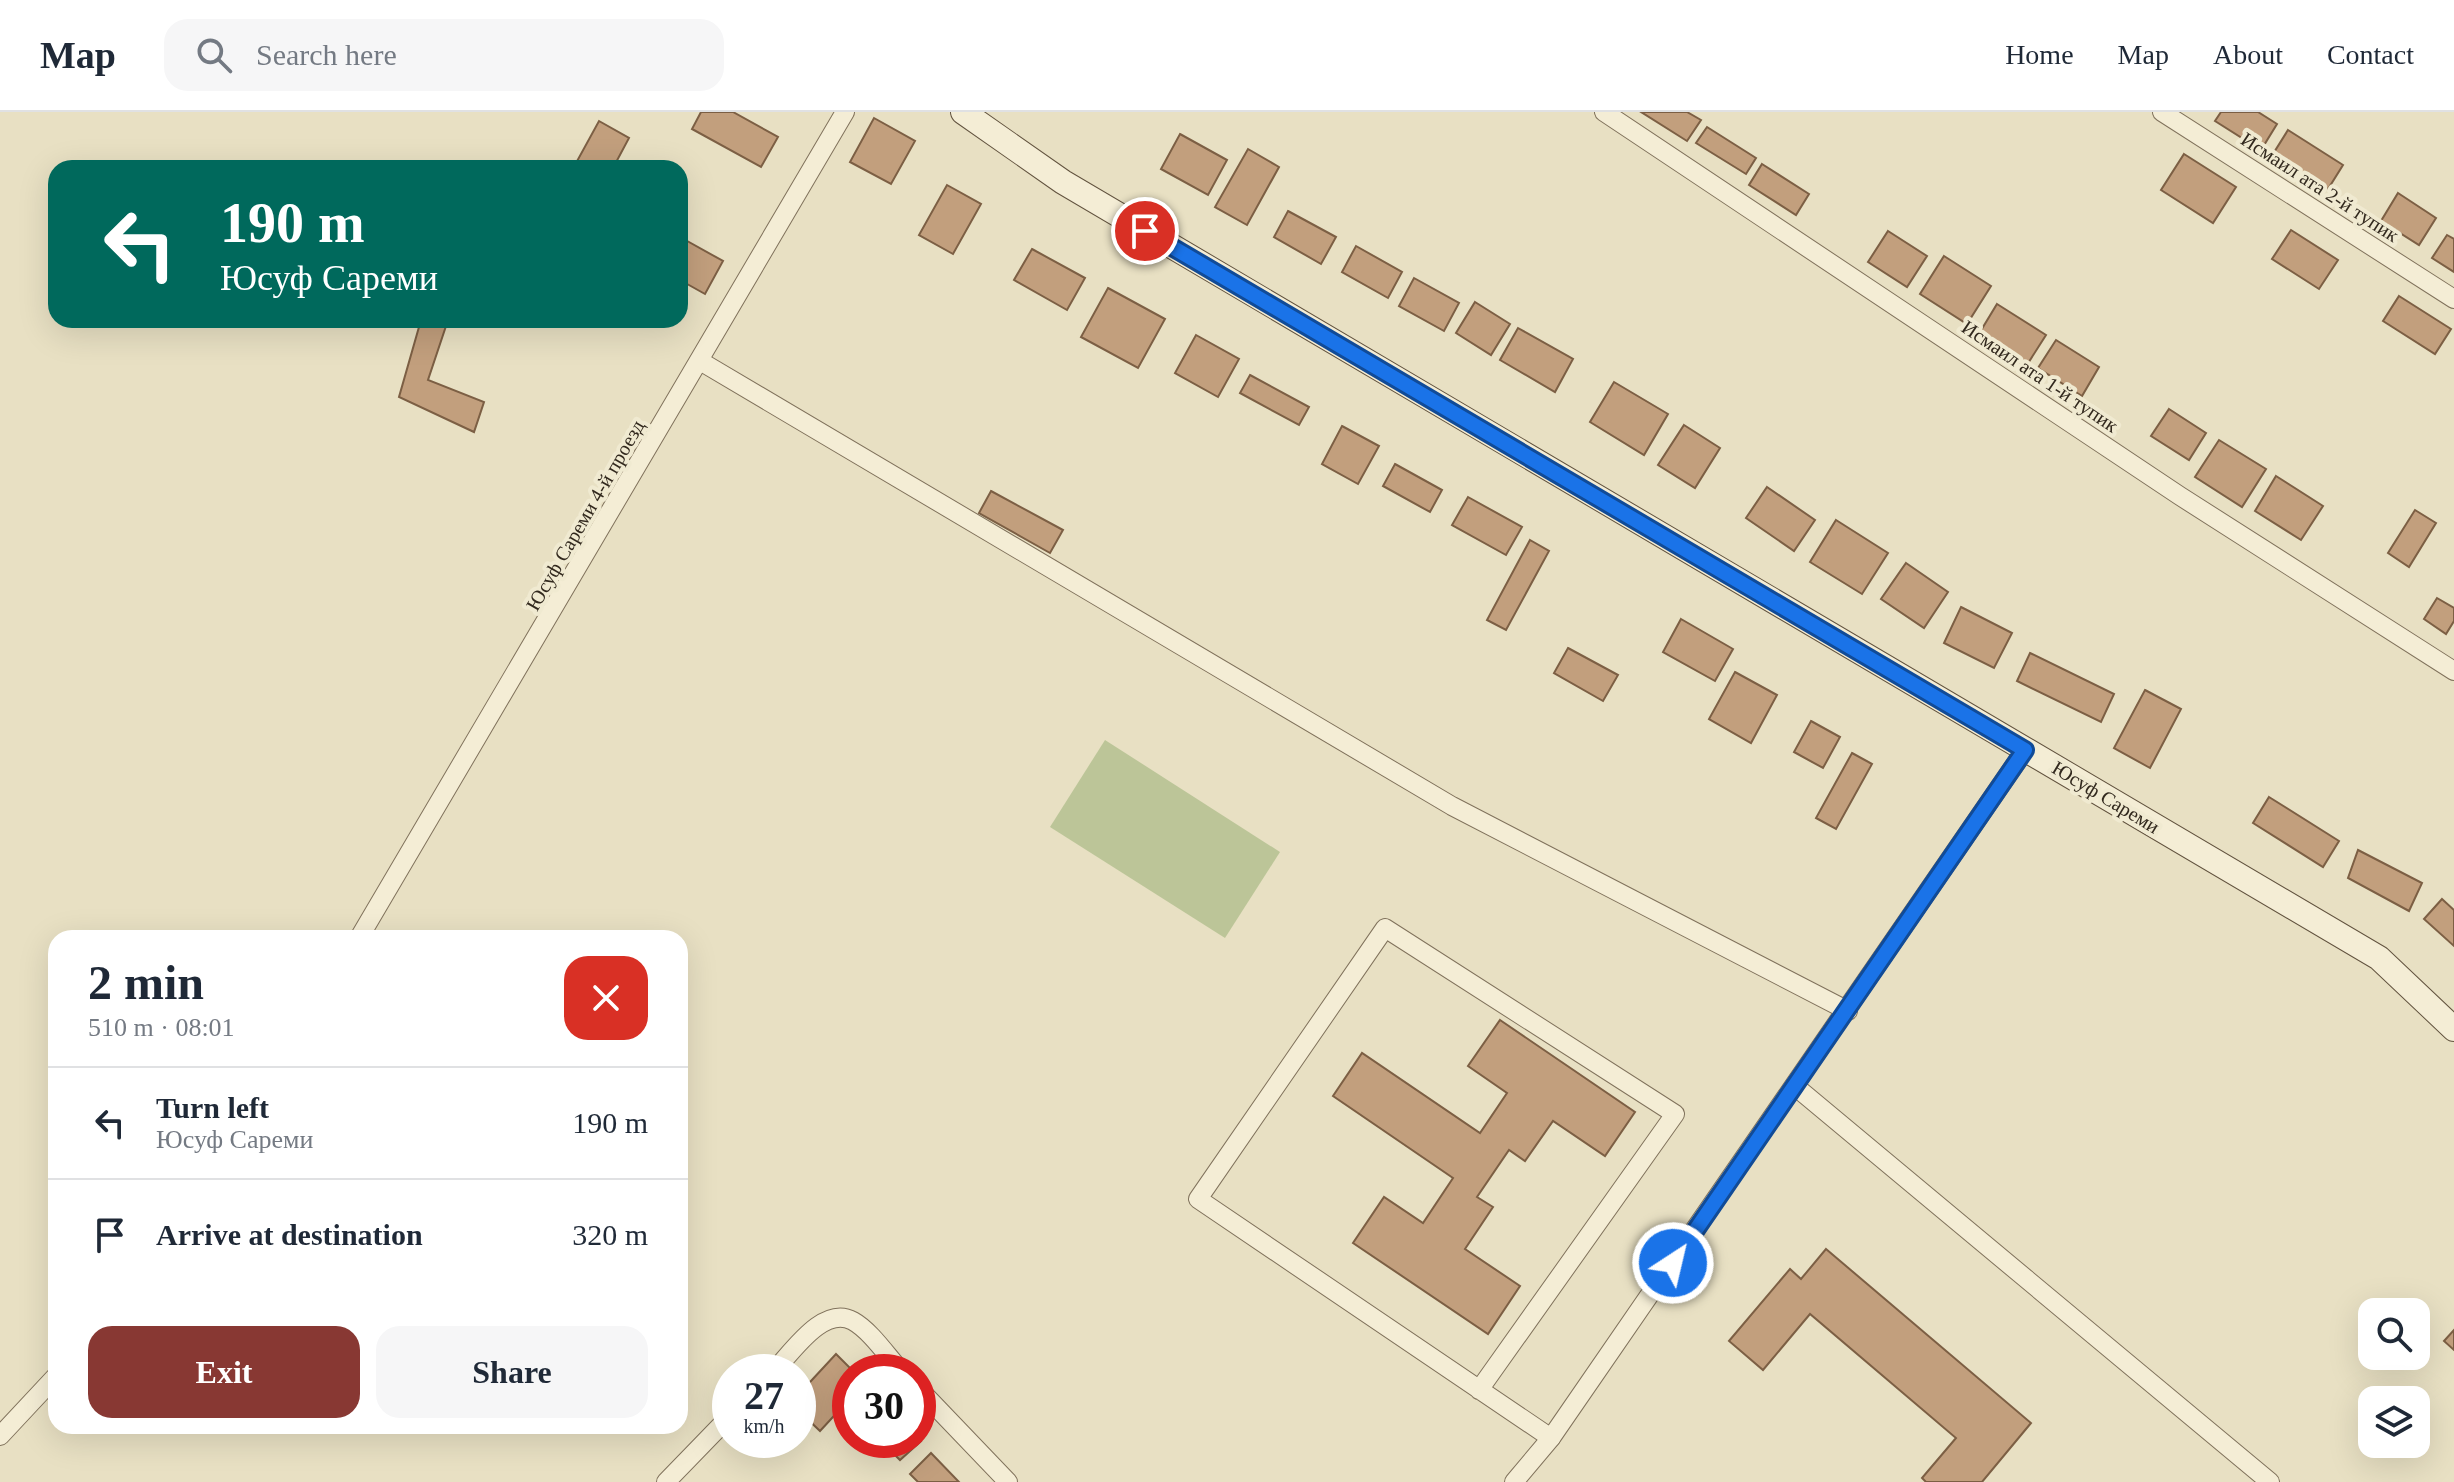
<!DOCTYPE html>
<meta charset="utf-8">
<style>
body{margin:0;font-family:"Times New Roman",serif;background:#f6f6f7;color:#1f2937;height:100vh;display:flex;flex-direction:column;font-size:30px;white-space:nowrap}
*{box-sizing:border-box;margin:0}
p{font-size:26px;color:#747a83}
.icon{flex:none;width:44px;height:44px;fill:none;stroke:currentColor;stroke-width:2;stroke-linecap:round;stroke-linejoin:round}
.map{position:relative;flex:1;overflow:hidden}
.details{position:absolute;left:48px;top:818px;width:640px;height:504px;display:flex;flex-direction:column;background:#fff;border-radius:24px;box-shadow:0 8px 32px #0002}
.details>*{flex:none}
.hud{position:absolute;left:48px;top:48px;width:640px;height:168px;border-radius:24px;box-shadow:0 8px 32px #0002;background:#00695c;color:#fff;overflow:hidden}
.controls{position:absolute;left:2358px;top:1186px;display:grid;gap:16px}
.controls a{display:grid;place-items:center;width:72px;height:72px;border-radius:16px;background:#fff;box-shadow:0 8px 32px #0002;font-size:40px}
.speed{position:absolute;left:712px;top:1242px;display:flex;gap:16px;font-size:40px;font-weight:700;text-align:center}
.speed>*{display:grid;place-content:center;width:104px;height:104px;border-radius:50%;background:#fff;box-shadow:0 8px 32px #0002;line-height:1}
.speed small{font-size:20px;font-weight:400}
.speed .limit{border:12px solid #d22;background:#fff;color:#111}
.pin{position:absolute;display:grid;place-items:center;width:68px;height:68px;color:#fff;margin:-34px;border:4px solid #fff;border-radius:50%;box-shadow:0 2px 8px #0007}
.me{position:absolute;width:88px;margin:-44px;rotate:35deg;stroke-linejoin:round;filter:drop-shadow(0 0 6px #0008)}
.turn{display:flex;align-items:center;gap:28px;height:168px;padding:0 40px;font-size:36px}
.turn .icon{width:104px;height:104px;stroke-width:2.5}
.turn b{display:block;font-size:56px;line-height:68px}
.round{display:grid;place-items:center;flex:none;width:84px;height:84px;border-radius:24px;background:#f6f6f7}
.head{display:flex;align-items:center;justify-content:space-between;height:136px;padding:0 40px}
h1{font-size:48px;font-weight:700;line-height:60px}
.cta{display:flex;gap:16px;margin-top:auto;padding:16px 40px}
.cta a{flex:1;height:92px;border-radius:24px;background:#883833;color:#fff;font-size:32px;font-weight:700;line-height:92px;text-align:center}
.cta a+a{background:#f6f6f7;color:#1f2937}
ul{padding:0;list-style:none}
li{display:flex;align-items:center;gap:24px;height:112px;padding:0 40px;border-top:2px solid #e0e1e3}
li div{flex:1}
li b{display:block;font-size:30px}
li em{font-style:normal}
header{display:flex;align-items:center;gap:48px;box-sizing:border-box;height:112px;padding:0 40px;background:#fff;border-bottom:2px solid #e0e1e3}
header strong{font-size:38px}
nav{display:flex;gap:44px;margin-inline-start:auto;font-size:28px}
.search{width:560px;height:72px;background:#f6f6f7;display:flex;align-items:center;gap:20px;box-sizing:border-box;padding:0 28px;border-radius:24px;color:#747a83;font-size:30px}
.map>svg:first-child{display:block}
.green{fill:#bcc598}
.building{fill:#c29f7d;stroke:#7c5f44;stroke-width:2}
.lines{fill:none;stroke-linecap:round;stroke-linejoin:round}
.minor-casing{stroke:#80725c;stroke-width:20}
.secondary-casing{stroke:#62533f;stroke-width:26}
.minor{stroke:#f4edd5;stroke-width:18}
.secondary{stroke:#f4edd5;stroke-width:24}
.route-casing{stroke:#114b97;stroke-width:20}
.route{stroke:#1a73e8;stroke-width:14}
.labels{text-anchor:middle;stroke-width:8;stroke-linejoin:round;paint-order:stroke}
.street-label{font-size:20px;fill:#32291e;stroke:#f0ead1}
</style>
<header>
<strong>Map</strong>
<div class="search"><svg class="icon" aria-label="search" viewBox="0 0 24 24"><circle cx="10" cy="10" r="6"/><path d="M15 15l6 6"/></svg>Search here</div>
<nav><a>Home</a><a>Map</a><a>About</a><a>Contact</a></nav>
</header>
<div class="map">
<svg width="2454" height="1370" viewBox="0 0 2454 1370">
<rect width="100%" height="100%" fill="#e8e0c3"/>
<!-- green -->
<polygon class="green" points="1105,628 1280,740 1225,826 1050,715"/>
<!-- building -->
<g class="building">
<polygon points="701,0 733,0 778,25 761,55 692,17"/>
<polygon points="1641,0 1687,0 1701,8 1687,29"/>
<polygon points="2221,0 2258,0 2277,12 2261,38 2215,9"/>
<polygon points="874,6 915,29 891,72 850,50"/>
<polygon points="599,9 629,26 613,56 585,56 576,51"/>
<polygon points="1707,15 1756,46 1746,62 1696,31"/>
<polygon points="2288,18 2343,53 2328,77 2273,42"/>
<polygon points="1180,22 1227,48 1208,83 1161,57"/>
<polygon points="1248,37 1279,55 1247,113 1215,95"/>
<polygon points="2184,42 2236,75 2213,111 2161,78"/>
<polygon points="1762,52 1809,82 1796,103 1749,73"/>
<polygon points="947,73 981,92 953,142 919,123"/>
<polygon points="2398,81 2436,106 2419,133 2381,109"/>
<polygon points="1288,99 1336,125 1321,152 1274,125"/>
<polygon points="2291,118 2338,148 2319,177 2272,147"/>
<polygon points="1888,119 1927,144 1907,175 1868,150"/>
<polygon points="2447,123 2454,127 2454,160 2432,146"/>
<polygon points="680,125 723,149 705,182 680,168"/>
<polygon points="1356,134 1402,160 1388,186 1342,160"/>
<polygon points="1032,137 1085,166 1067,198 1014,168"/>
<polygon points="1944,144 1991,174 1967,212 1920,182"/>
<polygon points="1414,166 1459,191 1444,219 1399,194"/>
<polygon points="1108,176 1165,207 1138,256 1081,225"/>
<polygon points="2399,184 2451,217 2435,242 2383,209"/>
<polygon points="1475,190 1510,212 1491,243 1456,221"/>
<polygon points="1997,192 2046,223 2025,256 1977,225"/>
<polygon points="421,208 448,208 428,268 484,290 474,320 399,285"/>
<polygon points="1518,216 1573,247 1555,280 1500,248"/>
<polygon points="1196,223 1239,247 1218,285 1175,261"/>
<polygon points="2056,228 2099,255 2082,284 2038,256"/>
<polygon points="1250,263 1309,295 1299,313 1240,281"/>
<polygon points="1614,270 1668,302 1644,343 1590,310"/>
<polygon points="2169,297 2206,321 2189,348 2151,324"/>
<polygon points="1684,313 1720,336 1695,376 1658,353"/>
<polygon points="1342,314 1379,334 1358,372 1322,352"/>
<polygon points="2219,328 2266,357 2242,395 2195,365"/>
<polygon points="1395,352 1442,378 1430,400 1383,374"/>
<polygon points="2276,364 2323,394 2301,428 2255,399"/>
<polygon points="1767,375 1815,408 1794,439 1746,406"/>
<polygon points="991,379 1063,418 1050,441 979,401"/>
<polygon points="1468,385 1522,415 1506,443 1452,413"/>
<polygon points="2415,398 2436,411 2409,455 2388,441"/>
<polygon points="1836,408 1888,441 1862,482 1810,450"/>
<polygon points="1530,428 1549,439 1506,518 1487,508"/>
<polygon points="1906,451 1948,480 1924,516 1881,487"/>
<polygon points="2437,486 2454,496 2454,509 2446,522 2424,507"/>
<polygon points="1961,495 2012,521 1994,556 1944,531"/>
<polygon points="1681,507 1733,537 1715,569 1663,540"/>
<polygon points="1568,536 1618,563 1603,589 1554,561"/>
<polygon points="2030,541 2114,582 2101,610 2017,569"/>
<polygon points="1735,560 1777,583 1751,631 1709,607"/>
<polygon points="2145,578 2181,597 2150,656 2114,636"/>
<polygon points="1811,609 1840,625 1823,656 1794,640"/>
<polygon points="1852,641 1872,652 1836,717 1816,706"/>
<polygon points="2269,685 2339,729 2323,755 2253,711"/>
<polygon points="2358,738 2422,771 2409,799 2348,766"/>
<polygon points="2442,787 2454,798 2454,834 2424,807"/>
<polygon points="1500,908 1635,1000 1605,1044 1553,1009 1525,1049 1509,1038 1477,1085 1493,1095 1465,1137 1520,1174 1488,1222 1353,1131 1384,1085 1423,1111 1453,1066 1333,984 1362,941 1480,1021 1507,981 1468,954"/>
<polygon points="1826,1137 2031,1311 1982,1370 1926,1370 1922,1366 1956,1326 1810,1202 1763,1258 1729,1229 1790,1157 1801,1167"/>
<polygon points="2454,1218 2454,1238 2444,1229"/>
<polygon points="836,1242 854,1260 850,1260 850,1299 844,1293 820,1319 798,1298 798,1283"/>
<polygon points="918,1325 921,1329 900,1348 880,1328"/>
<polygon points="931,1341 959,1370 918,1370 910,1362"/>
</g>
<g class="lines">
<!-- minor casing -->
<g class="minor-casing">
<g id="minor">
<polyline points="1604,0 2180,384 2454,559"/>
<polyline points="2162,0 2454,187"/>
<polyline points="700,249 1452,694 1848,899"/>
<polyline points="359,826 845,0"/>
<polyline points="1796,975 2270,1370"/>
<path d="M773 1260C791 1242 823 1192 853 1209 871 1219 888 1245 902 1260"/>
<polyline points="918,1276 1008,1370"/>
<polyline points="1479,1278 1675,1002 1385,816 1198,1087 1551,1326"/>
<polyline points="0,1324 56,1264"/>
<polyline points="666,1370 730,1304"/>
<polyline points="1514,1370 1551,1326 2025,638"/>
</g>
</g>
<!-- secondary casing -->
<g class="secondary-casing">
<polyline id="secondary" points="963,0 1063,70 2379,846 2454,917"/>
</g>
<!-- minor -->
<use href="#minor" class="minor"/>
<!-- secondary -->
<use href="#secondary" class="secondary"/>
</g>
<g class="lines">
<!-- route casing -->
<g class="route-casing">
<polyline id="route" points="1145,119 2025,638 1673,1151"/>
</g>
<!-- route -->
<use href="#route" class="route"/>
</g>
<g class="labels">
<!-- street labels -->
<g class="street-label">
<text transform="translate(2320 75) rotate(33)" y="7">Исмаил ата 2-й тупик</text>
<text transform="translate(2040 264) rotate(34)" y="7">Исмаил ата 1-й тупик</text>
<text transform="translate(585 403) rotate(-60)" y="7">Юсуф Сареми 4-й проезд</text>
<text transform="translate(2106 685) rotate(31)" y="7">Юсуф Сареми</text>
</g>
</g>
</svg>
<div class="controls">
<a><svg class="icon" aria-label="search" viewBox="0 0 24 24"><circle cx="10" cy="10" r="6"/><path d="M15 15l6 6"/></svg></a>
<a><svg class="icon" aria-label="layers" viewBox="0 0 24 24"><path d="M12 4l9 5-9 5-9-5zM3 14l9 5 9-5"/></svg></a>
</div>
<div class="speed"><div>27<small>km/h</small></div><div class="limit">30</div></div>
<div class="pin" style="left:1145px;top:119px;background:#d93025"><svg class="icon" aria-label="arrive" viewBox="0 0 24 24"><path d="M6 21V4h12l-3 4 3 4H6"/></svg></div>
<svg class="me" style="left:1673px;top:1151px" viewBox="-20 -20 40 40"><circle r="17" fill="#1a73e8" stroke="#fff" stroke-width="3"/><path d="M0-11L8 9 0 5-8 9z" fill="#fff"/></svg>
<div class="hud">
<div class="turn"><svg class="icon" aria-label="left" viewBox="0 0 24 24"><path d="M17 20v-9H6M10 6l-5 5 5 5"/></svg><div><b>190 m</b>Юсуф Сареми</div></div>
</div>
<section class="details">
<div class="head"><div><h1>2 min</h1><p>510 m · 08:01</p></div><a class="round" style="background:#d93025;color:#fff"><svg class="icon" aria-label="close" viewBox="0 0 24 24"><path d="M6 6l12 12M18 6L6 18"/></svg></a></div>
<ul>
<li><svg class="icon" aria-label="left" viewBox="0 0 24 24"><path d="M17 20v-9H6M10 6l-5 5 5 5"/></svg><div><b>Turn left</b><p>Юсуф Сареми</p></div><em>190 m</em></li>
<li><svg class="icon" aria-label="arrive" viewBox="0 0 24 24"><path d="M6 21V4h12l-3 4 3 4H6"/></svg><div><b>Arrive at destination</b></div><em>320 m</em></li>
</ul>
<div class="cta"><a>Exit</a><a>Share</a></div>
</section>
</div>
